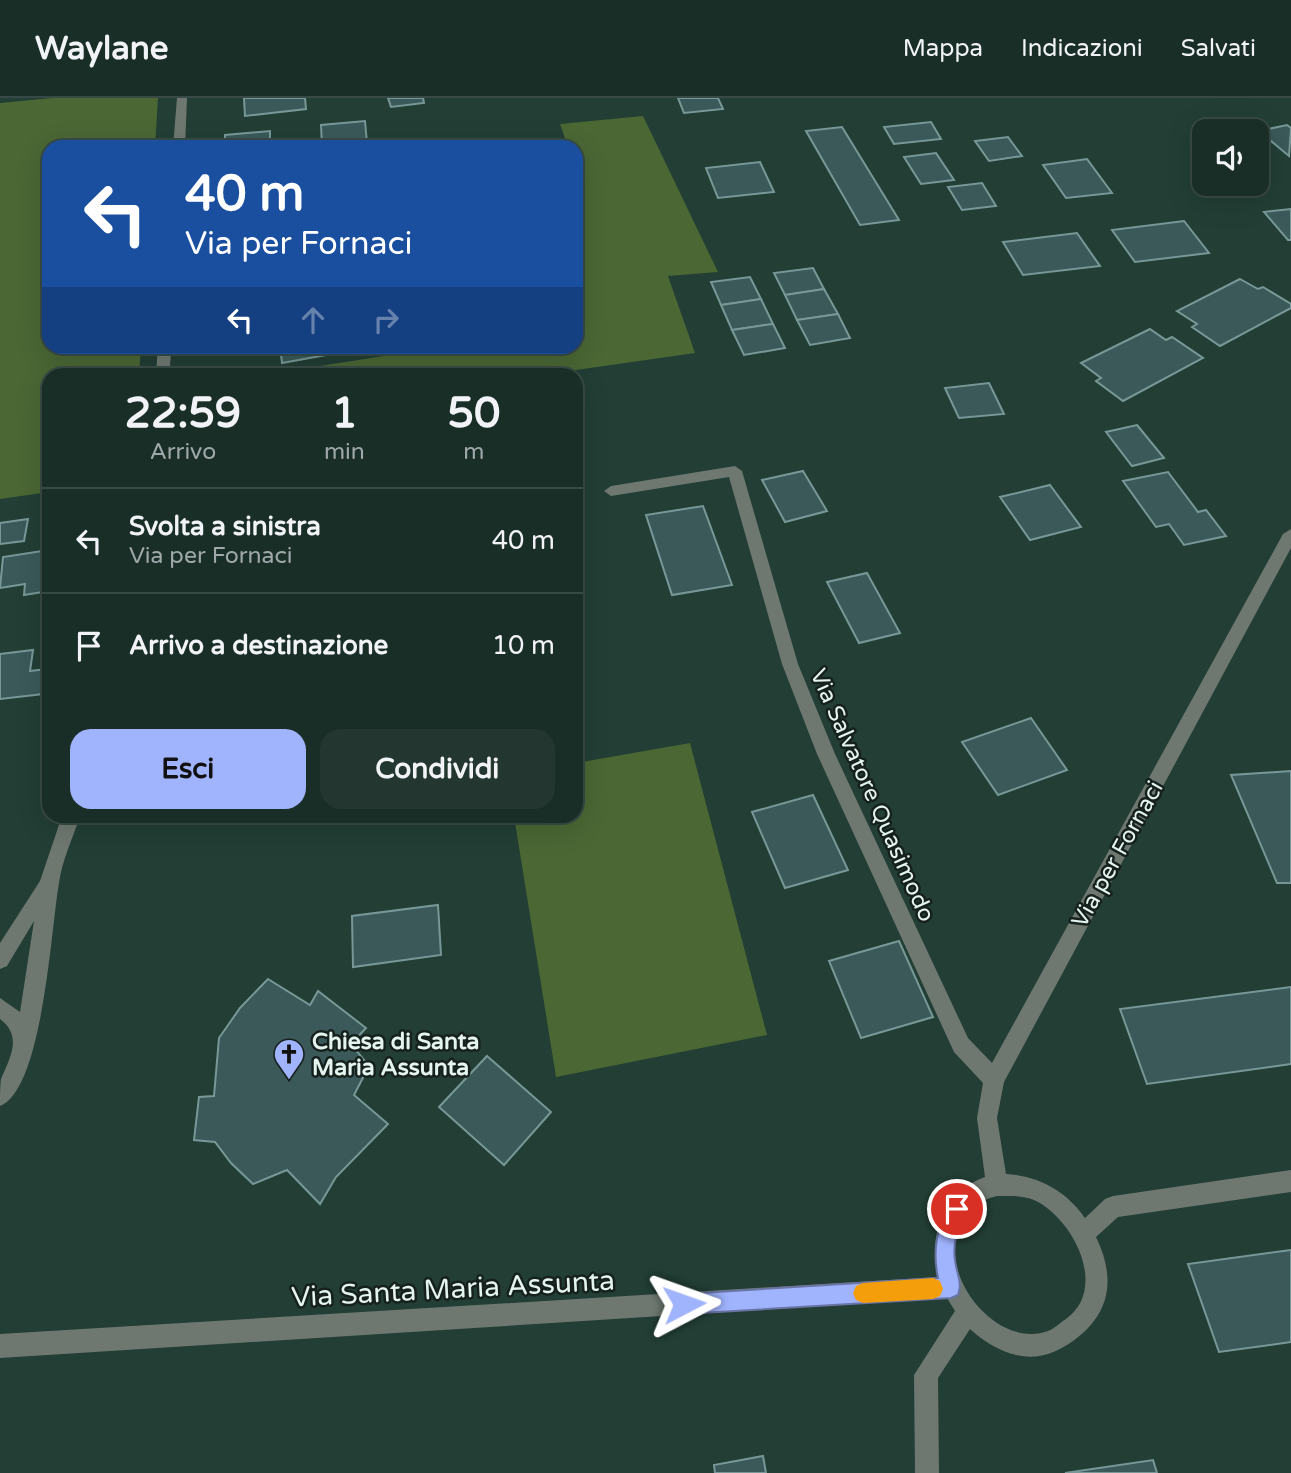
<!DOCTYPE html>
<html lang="it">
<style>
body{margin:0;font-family:"Varela Round",sans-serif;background:#233630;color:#f1f3f6;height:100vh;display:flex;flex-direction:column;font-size:26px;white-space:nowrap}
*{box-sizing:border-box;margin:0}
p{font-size:23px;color:#9fa8a8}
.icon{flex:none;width:38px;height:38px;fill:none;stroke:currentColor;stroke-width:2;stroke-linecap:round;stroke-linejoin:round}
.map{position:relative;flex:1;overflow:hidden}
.side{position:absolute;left:42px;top:270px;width:541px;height:455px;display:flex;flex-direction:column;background:#1a2e28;border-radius:21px;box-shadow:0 7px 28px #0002,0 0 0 2px #384a45}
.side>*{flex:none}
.guide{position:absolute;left:42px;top:42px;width:541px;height:214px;border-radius:21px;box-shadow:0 7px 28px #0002,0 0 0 2px #384a45;background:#1a4fa0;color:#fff;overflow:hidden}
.tools{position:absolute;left:1192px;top:21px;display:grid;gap:14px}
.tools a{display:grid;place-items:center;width:77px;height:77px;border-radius:14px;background:#1a2e28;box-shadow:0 7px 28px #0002,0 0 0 2px #384a45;font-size:35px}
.pin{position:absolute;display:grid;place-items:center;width:60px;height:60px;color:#fff;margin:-30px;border:4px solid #fff;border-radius:50%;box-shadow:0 2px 7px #0007}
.me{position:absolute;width:77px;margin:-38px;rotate:86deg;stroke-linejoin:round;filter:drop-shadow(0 0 5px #0008)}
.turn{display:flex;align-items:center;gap:24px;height:147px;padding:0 28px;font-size:32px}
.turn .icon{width:91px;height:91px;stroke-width:2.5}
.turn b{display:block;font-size:49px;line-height:60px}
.lanes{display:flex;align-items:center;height:66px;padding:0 28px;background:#0003;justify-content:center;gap:35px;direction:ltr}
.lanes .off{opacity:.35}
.eta{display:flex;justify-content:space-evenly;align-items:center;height:119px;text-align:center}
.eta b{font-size:42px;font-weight:800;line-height:49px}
.action{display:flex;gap:14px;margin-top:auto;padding:14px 28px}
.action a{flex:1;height:80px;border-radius:21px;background:#a0b3fd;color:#111;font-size:28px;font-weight:800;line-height:80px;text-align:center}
.action a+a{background:#233630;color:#f1f3f6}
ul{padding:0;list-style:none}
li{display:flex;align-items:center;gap:21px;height:105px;padding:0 28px;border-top:2px solid #384a45}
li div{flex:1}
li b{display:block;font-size:26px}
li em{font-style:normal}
header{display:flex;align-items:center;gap:42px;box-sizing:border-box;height:98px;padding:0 35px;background:#1a2e28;border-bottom:2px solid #384a45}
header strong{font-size:33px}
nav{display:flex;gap:38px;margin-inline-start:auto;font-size:24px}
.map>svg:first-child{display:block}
.green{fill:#4a6734}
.building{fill:#3a5958;stroke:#779897;stroke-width:2}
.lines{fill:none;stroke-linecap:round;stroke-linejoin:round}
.minor{fill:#6e7870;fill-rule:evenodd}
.tertiary{fill:#6e7870;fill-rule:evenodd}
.route{fill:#a0b3fd;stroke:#6874a4;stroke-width:2}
.slow{fill:#f59e0b}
.labels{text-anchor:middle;stroke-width:5;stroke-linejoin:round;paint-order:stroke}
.street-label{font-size:23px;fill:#e4f4ee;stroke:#16211e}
.poi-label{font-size:23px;font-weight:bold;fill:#e4f4ee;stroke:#16211e;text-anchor:start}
.near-street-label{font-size:28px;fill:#e4f4ee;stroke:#16211e}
</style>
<header>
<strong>Waylane</strong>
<nav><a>Mappa</a><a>Indicazioni</a><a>Salvati</a></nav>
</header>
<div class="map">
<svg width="1291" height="1375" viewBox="0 0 1291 1375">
<rect width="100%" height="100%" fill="#223e35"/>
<!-- green -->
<g class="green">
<polygon points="52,0 158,0 155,49 49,49 49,248 141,249 139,276 49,276 49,394 0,401 0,5"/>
<polygon points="643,18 718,174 668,178 695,255 548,276 269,276 441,249 576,248 576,49 568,49 560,26"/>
<polygon points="690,645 767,937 556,979 514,718 576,718 576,665"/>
</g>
<!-- building -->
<g class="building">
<polygon points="244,0 305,0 306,11 245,18"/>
<polygon points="388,0 423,0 424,5 391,9"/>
<polygon points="678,0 718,0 723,11 684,15"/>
<polygon points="365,23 367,45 351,46 352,49 322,49 321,27"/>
<polygon points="931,24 941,41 894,46 884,29"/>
<polygon points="1287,27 1291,30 1289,58 1259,33"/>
<polygon points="842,29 899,122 860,127 806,33"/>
<polygon points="270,33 270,49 225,49 225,37"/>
<polygon points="1008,39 1022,58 989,63 975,43"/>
<polygon points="936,55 954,82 921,86 904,59"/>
<polygon points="1087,61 1112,95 1066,100 1043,67"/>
<polygon points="760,64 774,94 718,100 706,70"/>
<polygon points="982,85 996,108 962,112 948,89"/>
<polygon points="1291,111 1291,142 1288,142 1264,114"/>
<polygon points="1184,123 1209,155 1135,164 1112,132"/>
<polygon points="1077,135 1100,168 1023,177 1003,144"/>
<polygon points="813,170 824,191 785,197 774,175"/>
<polygon points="750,179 761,201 721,207 711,184"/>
<polygon points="1240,181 1258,191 1263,189 1291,206 1291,210 1220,248 1192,229 1197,226 1177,213"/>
<polygon points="824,191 838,216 797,222 785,197"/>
<polygon points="761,201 773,226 732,232 721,207"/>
<polygon points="838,216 850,240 810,247 797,222"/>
<polygon points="773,226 785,250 744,257 732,232"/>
<polygon points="1150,231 1166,242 1172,239 1203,260 1123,303 1096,283 1101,280 1081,265"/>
<polygon points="280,248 331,248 332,256 282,265"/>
<polygon points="989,285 1004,316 959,320 945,290"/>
<polygon points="1137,327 1164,360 1132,368 1106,334"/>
<polygon points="803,373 827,413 785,424 762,382"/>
<polygon points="1168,374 1198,414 1206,412 1226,438 1184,447 1169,426 1156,429 1123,383"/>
<polygon points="1050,387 1081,429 1030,442 1000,399"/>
<polygon points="703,408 732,487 672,497 646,417"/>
<polygon points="28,421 24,443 0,446 0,425"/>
<polygon points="49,452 49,493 24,497 25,486 0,490 3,459"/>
<polygon points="867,475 900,535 859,545 827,484"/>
<polygon points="33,552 30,573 47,571 43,596 0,601 0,556"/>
<polygon points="1031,620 1067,672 998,697 962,644"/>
<polygon points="1291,673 1291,785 1277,785 1231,677"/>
<polygon points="813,697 848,772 785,790 752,714"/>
<polygon points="438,807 441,857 353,869 352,818"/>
<polygon points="899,843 933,919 861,940 829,863"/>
<polygon points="268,881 310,907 318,893 366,930 351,946 369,968 354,997 388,1026 336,1079 320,1106 287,1072 253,1086 231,1065 215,1044 194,1042 199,999 214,998 219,940 240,910"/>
<polygon points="1291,889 1291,966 1147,986 1120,911"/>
<polygon points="487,958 551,1014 504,1067 439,1009"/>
<polygon points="1291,1152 1291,1244 1219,1254 1188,1166"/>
<polygon points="763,1358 766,1375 715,1375 714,1367"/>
<polygon points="1153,1362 1157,1375 1065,1375"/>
</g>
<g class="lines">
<!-- minor -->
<path class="minor" d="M735 368 742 373 798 566 835 656 968 940 992 965 1283 436 1291 431V450L1004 984 997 1020 1006 1076C1039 1078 1066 1093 1085 1120L1105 1101 1113 1098 1291 1072V1094L1118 1119 1096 1139C1116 1180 1111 1216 1073 1243 1058 1254 1040 1261 1022 1258 1003 1256 983 1243 970 1231L938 1280 939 1375H915L914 1277 955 1213 947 1200 0 1260V1236L938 1179C929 1137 941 1095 985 1079L977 1020 983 985 954 954 817 656 782 566 729 379 611 398 604 393 611 388ZM997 1098C1009 1098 1023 1097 1034 1102 1073 1120 1109 1190 1066 1221 1061 1224 1054 1231 1048 1233 996 1252 935 1175 961 1127 963 1123 968 1119 971 1115 979 1105 984 1101 997 1098Z"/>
<!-- tertiary -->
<g class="tertiary">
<polygon points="177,0 187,0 185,49 173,49"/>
<polygon points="158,248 172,248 169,276 156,276"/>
<path d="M62 718H80C73 740 62 762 59 785 51 830 43 991 0 1008 0 1000 0 988 1 981 10 960 23 938 0 921V900L20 914 34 823 7 868 0 871V845L40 783Z"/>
</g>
</g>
<!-- route -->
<path class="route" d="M957 1101 964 1104 966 1111C959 1128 952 1143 955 1162 956 1174 963 1185 958 1197L951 1200 684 1216 676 1213 673 1206 676 1199 684 1196 938 1180C932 1151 937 1131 950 1104Z"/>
<!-- slow -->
<polygon class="slow" points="933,1180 940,1183 943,1191 940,1198 933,1201 863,1205 856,1202 853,1195 856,1188 863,1185"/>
<!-- icons -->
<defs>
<g id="church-pin" transform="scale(1.575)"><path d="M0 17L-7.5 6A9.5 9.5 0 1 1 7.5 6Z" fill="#a0b3fd" stroke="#16211e"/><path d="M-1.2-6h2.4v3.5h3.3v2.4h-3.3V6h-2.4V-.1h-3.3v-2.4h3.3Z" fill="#111"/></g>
</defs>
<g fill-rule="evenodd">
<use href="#church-pin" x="289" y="956"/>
</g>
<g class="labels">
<!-- street labels -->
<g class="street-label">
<text transform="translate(873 697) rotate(66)" y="8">Via Salvatore Quasimodo</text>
<text transform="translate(1117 756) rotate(-61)" y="8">Via per Fornaci</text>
</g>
<!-- poi labels -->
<g class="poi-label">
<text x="312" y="951">Chiesa di Santa<tspan x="312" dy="26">Maria Assunta</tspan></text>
</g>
<!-- near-street labels -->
<g class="near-street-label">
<text transform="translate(453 1190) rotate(-3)" y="10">Via Santa Maria Assunta</text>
</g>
</g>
</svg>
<div class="tools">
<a><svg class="icon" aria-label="sound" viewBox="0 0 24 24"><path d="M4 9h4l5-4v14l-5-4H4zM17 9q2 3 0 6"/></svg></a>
</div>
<div class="pin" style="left:957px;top:1111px;background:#d93025"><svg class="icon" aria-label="arrive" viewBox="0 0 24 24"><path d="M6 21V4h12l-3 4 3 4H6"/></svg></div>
<svg class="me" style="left:684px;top:1206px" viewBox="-20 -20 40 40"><path d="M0-17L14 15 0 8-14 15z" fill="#a0b3fd" stroke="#fff" stroke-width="4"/></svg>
<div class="guide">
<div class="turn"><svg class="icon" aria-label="left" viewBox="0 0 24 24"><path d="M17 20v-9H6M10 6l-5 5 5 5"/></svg><div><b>40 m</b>Via per Fornaci</div></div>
<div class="lanes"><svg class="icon" aria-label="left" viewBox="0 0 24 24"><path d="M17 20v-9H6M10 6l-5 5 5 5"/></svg><svg class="icon off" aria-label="ahead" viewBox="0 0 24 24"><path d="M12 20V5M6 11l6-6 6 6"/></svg><svg class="icon off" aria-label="right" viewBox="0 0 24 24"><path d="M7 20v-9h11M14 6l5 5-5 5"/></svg></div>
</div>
<section class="side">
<div class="eta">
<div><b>22:59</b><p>Arrivo</p></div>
<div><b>1</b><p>min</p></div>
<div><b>50</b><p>m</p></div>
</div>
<ul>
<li><svg class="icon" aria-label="left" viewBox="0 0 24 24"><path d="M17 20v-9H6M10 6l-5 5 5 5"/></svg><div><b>Svolta a sinistra</b><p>Via per Fornaci</p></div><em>40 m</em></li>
<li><svg class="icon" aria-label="arrive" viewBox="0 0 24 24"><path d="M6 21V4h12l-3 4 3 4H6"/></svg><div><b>Arrivo a destinazione</b></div><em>10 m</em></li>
</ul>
<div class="action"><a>Esci</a><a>Condividi</a></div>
</section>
</div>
